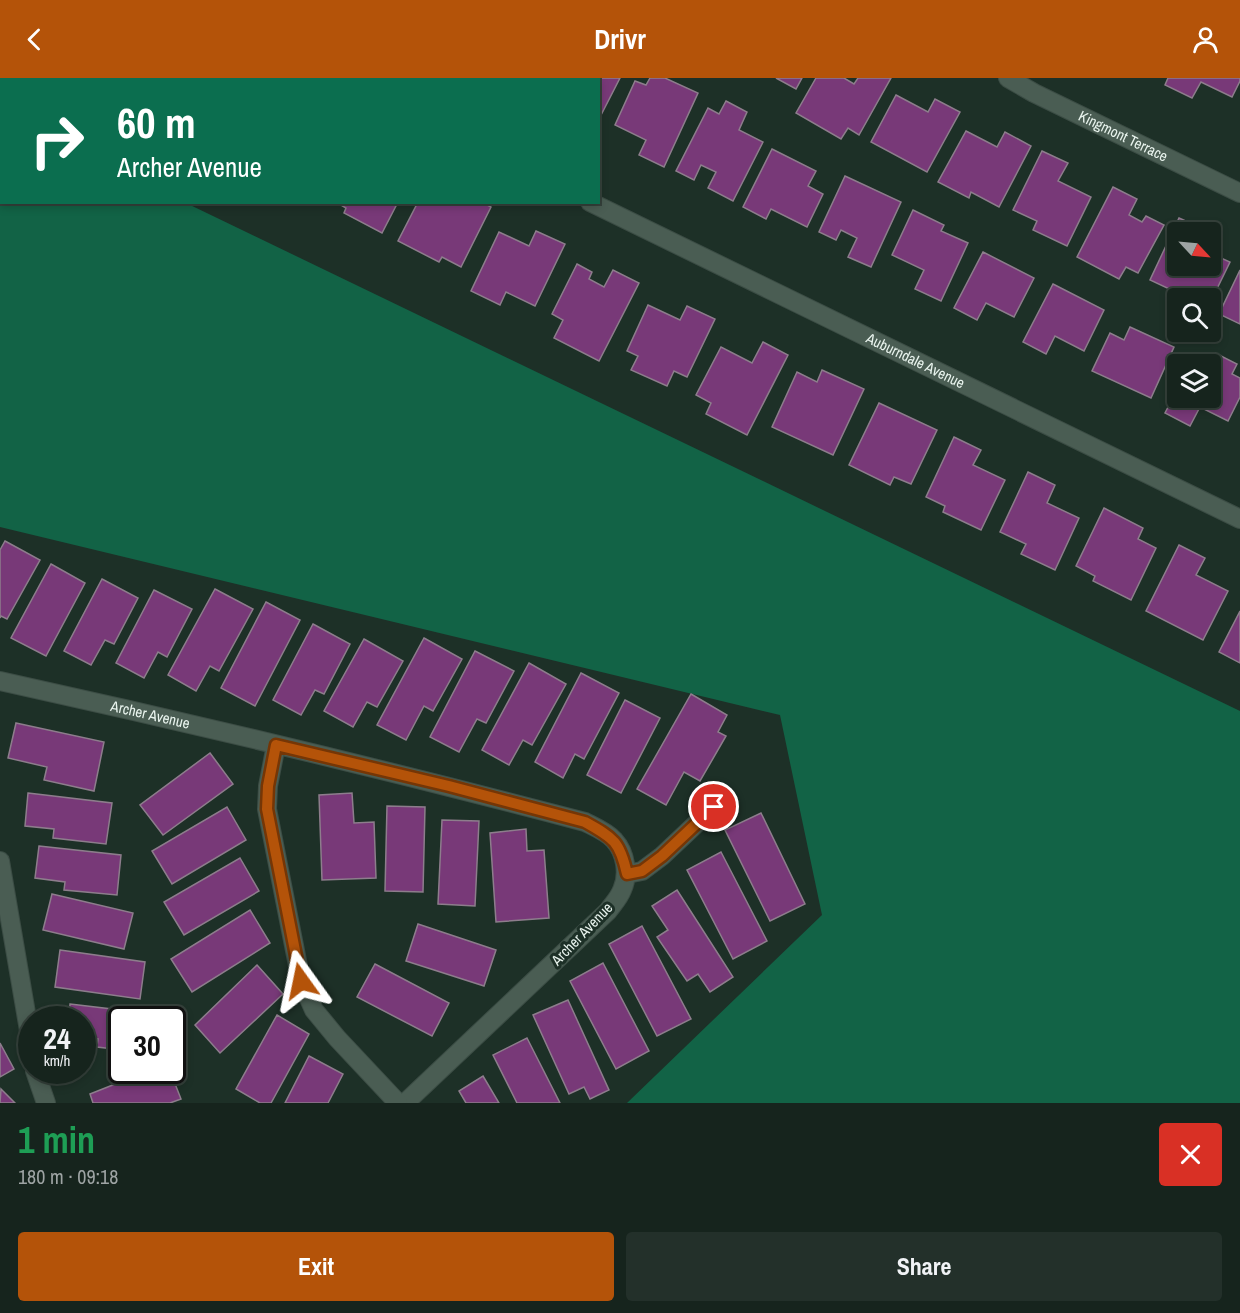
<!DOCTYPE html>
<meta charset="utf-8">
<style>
body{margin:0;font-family:"Archivo Narrow",sans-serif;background:#23302a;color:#f1f3f6;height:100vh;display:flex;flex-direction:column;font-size:22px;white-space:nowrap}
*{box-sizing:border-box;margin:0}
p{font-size:20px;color:#9ea4a4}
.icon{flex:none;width:33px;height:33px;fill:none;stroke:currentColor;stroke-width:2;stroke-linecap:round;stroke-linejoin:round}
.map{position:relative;height:1025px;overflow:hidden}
.panel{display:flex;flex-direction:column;background:#16241d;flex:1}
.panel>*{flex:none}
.top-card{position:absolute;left:0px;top:0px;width:600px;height:126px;box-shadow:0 3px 9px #0003,0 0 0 2px #35413b;background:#0b6e4f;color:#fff;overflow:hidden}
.needle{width:39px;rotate:116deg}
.tools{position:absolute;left:1167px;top:144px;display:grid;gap:12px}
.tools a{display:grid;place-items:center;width:54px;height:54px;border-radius:6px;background:#16241d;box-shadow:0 3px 9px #0003,0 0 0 2px #35413b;font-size:30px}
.speed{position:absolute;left:18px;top:928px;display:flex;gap:12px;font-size:30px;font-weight:700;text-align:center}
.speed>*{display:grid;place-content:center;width:78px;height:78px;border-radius:50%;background:#16241d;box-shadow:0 3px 9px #0003,0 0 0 2px #35413b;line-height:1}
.speed small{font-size:15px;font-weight:400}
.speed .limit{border:3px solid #111;border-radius:9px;background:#fff;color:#111}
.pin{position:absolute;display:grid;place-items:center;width:51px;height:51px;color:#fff;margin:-26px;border:3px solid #fff;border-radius:50%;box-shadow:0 2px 6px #0007}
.me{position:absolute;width:66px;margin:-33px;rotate:348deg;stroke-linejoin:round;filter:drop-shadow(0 0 4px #0008)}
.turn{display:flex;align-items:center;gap:21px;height:126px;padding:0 18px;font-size:27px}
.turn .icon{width:78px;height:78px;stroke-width:2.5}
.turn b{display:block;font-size:42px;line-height:51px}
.round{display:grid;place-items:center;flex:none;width:63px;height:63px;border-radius:6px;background:#23302a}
.summary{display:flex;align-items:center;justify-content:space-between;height:102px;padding:0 18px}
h1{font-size:36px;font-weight:700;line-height:45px;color:#1e9e55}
.cta{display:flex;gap:12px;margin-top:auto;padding:12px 18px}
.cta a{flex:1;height:69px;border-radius:6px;background:#b45309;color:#fff;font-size:24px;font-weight:700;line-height:69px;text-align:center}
.cta a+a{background:#23302a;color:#f1f3f6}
header{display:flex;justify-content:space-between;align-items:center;height:78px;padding:0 18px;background:#b45309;color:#fff;font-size:27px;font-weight:700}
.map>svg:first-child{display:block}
.green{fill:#126346}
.building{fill:#783978;stroke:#8d7d8c;stroke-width:1.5}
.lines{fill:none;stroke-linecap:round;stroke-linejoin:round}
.street-casing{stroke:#3c4d45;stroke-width:20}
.street{stroke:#4a5d53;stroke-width:18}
.route-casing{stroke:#753606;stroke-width:15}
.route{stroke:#b45309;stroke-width:10}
.labels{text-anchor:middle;stroke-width:6;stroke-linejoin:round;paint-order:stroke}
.street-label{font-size:15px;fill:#e9f4ee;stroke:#1d3027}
</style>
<header><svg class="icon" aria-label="back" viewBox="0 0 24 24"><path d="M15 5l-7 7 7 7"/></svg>Drivr<svg class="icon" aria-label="person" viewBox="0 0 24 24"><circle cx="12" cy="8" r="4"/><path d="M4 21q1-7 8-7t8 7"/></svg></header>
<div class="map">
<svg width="1240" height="1025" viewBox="0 0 1240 1025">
<rect width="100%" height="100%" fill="#1d3027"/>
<!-- green -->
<polygon class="green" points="0,38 2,39 2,124 186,125 1240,633 1240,1025 627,1025 822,837 780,637 0,449"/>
<!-- building -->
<g class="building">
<rect x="197" y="0" width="63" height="2"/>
<rect x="503" y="0" width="34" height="2"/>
<polygon points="554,0 620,0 598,43 598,2 553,2"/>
<polygon points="650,0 665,0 698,15 664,89 639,77 646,62 615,47 635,3 646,7"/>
<polygon points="776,0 802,0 796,11"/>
<polygon points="816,0 844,0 854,6 858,0 891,0 859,57 848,50 841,61 796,35"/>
<polygon points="1168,0 1240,0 1240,3 1232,19 1201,4 1192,20 1165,7"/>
<polygon points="896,17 928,34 935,21 960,34 927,94 871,64"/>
<polygon points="726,23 747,34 739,52 763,64 733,123 708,110 716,94 701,87 694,102 676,93 708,30 719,36"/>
<polygon points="966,53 997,69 1005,54 1031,68 999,129 971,114 969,120 938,104"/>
<polygon points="772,71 816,93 808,108 823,116 807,149 771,131 766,141 743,129"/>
<polygon points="1042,73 1068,85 1058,103 1091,119 1067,168 1033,152 1037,143 1013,132"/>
<polygon points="845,98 901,124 871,189 848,179 857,160 841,152 836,162 819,154"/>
<polygon points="1113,109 1137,121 1129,137 1142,144 1146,138 1164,147 1138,195 1126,189 1119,201 1077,179"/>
<polygon points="336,124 398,124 382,155 344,135 346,130"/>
<polygon points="418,124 482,124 491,129 461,189 442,179 439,184 398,163"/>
<polygon points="913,132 944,147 941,153 968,165 941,223 915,211 924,192 892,177"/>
<polygon points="1179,140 1206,152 1205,154 1178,154 1178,188 1210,188 1210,175 1230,184 1210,225 1210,220 1181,220 1176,218 1178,215 1150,202"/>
<polygon points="536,153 565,166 535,228 506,214 500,227 471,213 499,154 529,168"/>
<polygon points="983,174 1034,200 1014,239 986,225 977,242 954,230"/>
<polygon points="577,186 592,194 589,201 604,209 613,192 639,205 599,283 554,260 563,242 552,236"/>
<polygon points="1240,192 1240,246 1219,236"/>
<polygon points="1053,206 1104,232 1084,273 1055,258 1046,276 1023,264"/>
<polygon points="648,227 680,242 687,228 715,241 687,299 674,293 667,308 631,292 638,278 627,273"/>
<polygon points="1130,249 1174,269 1151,320 1092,293 1110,255 1124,262"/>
<polygon points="763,264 788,277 747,357 706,336 711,325 696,317 721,269 752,285"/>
<polygon points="1215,275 1237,286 1232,296 1240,300 1240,319 1228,343 1200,329 1190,348 1165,335 1178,310 1178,320 1210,320 1210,286 1189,286 1193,278 1210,286"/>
<polygon points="822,292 864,311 833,377 772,349 797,294 817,304"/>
<polygon points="879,325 937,352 911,406 894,399 890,407 849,387"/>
<polygon points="954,359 981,372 973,387 1005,402 981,452 943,434 945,428 926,419"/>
<polygon points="1028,394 1055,407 1047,425 1079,440 1055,492 1021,476 1026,466 1000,454"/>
<polygon points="1104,430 1143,450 1138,461 1156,470 1131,522 1093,503 1095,498 1076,488"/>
<polygon points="5,463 40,482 7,541 1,538 0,540 0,472"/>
<polygon points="1179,467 1205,480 1196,497 1228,513 1203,562 1146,533"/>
<polygon points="51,486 85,505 46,578 11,560"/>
<polygon points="102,501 138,520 114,566 105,562 91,587 64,573"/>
<polygon points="215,511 253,531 219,593 210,588 196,613 168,597"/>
<polygon points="154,512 192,531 167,579 158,574 144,600 116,585"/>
<polygon points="266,524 300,542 255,628 221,610"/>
<polygon points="1240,533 1240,585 1219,574"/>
<polygon points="313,546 350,566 324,616 315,612 301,637 273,622"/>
<polygon points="424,560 462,581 433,633 424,628 406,662 377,647"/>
<polygon points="364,561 403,583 377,629 367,624 353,649 324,633"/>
<polygon points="475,573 514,593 486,645 477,641 459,674 430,659"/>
<polygon points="529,585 566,606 532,667 523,662 509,687 482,672"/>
<polygon points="581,595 619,615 584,681 575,676 563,700 535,684"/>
<polygon points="691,616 727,637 718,654 726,658 700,703 684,694 666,727 637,711"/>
<polygon points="625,622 660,640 621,715 587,697"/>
<polygon points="16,645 104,664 94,713 44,702 47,689 8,680"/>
<polygon points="210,675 233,706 163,757 140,727"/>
<polygon points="28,715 112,725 106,766 53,760 54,751 25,748"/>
<polygon points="352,715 354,745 374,744 376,800 322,802 319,717"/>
<polygon points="387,728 425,729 423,814 385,813"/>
<polygon points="227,729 246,762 172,806 152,773"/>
<polygon points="761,735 805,826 770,843 725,752"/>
<polygon points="442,742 479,743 475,828 438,826"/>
<polygon points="526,751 527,773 544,772 549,840 496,844 490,755"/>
<polygon points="39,768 121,777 117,817 64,812 65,804 35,800"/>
<polygon points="721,774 767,863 733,881 687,792"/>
<polygon points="240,780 259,813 184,857 164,824"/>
<polygon points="677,812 733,899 710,914 698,896 687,903 657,859 668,852 652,828"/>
<polygon points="52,816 133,835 124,871 43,852"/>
<polygon points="250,832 270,865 192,914 171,881"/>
<polygon points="418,846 496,872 484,908 406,883"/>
<polygon points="642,848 691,941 657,958 609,866"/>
<polygon points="60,872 145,884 140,921 55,909"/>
<polygon points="603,885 649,973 616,991 570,903"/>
<polygon points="375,886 449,925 432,958 357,919"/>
<polygon points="257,887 283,916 220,975 195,947"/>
<polygon points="568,922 609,1012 590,1021 584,1009 569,1016 533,937"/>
<polygon points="70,926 154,936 153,942 122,942 122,972 97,969 98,961 82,959 82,942 69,942"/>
<polygon points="277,937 309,956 271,1025 260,1025 236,1011"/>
<polygon points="527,960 560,1025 517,1025 493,977"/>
<polygon points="0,965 14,991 0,999"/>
<polygon points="309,978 343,996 328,1025 285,1025"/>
<polygon points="148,993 170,993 181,1021 170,1025 93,1025 90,1016"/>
<polygon points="483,998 499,1025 466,1025 459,1013"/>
<polygon points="1,1011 15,1025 0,1025"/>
</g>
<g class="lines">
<!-- street casing -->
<g class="street-casing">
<g id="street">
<polyline points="323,0 324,2"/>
<path id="s1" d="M1008 0 1034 15 1240 115"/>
<polyline points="400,2 401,0"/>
<path id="s2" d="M590 124 1240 441"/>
<path id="s3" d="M0 603C196 646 391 693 585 744 595 749 607 754 614 762 626 775 629 797 622 812 619 820 613 826 608 833L405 1025"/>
<polyline points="276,667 268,708 267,731 301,903 314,932 337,960 398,1025"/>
<polyline points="0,783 32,970"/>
<polyline points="627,796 642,793 662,778 714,729"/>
<polyline points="35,993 46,1025"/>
</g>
</g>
<!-- street -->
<use href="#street" class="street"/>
</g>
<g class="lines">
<!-- route casing -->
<g class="route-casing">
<path id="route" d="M301 903 267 731 268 708 276 667 449 708 585 744C614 760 620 764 627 796L642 793 662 778 714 729"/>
</g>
<!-- route -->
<use href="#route" class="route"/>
</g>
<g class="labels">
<!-- street labels -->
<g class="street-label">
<text dy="5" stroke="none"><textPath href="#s1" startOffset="129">Kingmont Terrace</textPath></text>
<text dy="5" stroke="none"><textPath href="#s2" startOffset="362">Auburndale Avenue</textPath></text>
<text dy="5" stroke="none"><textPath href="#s3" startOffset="154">Archer Avenue</textPath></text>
<text transform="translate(582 856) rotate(-46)" y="5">Archer Avenue</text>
</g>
</g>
</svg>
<div class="tools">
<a><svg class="needle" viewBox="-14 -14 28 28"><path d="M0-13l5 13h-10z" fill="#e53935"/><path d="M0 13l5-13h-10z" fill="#9ea4a4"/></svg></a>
<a><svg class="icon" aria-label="search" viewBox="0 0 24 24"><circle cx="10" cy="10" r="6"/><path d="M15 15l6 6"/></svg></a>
<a><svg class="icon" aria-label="layers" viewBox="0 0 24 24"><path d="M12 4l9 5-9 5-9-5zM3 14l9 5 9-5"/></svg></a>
</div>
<div class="speed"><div>24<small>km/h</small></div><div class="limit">30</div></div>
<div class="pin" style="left:714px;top:729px;background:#d93025"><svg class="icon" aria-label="arrive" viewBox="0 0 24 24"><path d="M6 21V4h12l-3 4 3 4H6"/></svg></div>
<svg class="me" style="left:301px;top:903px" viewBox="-20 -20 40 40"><path d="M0-17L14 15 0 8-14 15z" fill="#b45309" stroke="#fff" stroke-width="4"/></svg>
<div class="top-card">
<div class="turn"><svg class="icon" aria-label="right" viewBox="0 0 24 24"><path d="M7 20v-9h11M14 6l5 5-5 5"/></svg><div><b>60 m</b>Archer Avenue</div></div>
</div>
</div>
<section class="panel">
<div class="summary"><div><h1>1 min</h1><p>180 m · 09:18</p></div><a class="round" style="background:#d93025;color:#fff"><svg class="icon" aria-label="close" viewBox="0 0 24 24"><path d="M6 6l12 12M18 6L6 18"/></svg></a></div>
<div class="cta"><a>Exit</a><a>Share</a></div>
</section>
